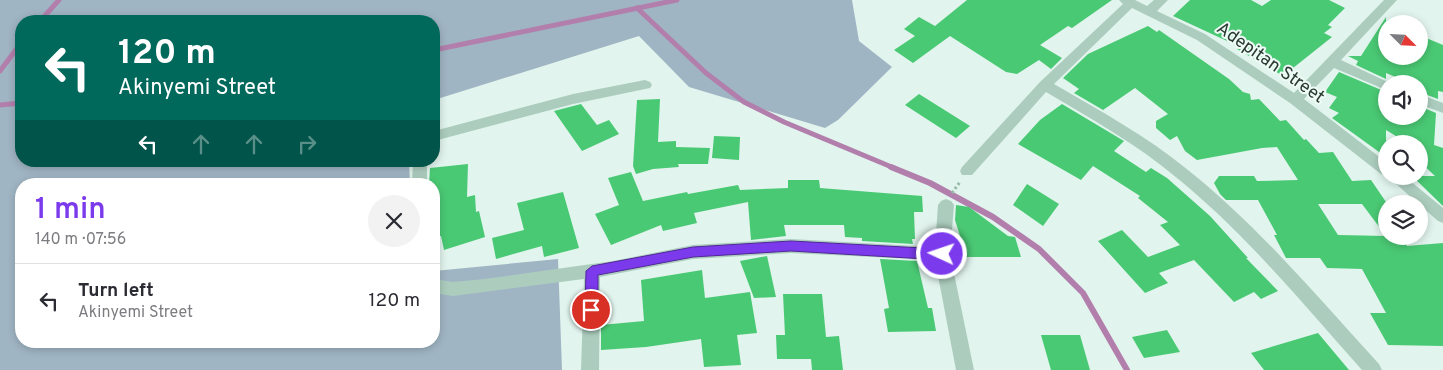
<!DOCTYPE html>
<meta charset="utf-8">
<style>
body{margin:0;font-family:Overpass,sans-serif;background:#f2f2f3;color:#2b2b33;height:100vh;display:flex;flex-direction:column;font-size:19px;white-space:nowrap}
*{box-sizing:border-box;margin:0}
p{font-size:16px;color:#7c7c81}
.icon{flex:none;width:28px;height:28px;fill:none;stroke:currentColor;stroke-width:2;stroke-linecap:round;stroke-linejoin:round}
.map{position:relative;flex:1;overflow:hidden}
.details{position:absolute;left:15px;top:178px;width:425px;height:170px;display:flex;flex-direction:column;background:#fff;border-radius:20px;box-shadow:0 2px 8px #0003}
.details>*{flex:none}
.top-card{position:absolute;left:15px;top:15px;width:425px;height:152px;border-radius:20px;box-shadow:0 2px 8px #0003;background:#00695c;color:#fff;overflow:hidden}
.needle{width:32px;rotate:114deg}
.buttons{position:absolute;left:1378px;top:15px;display:grid;gap:10px}
.buttons a{display:grid;place-items:center;width:50px;height:50px;border-radius:50%;background:#fff;box-shadow:0 2px 8px #0003;font-size:25px}
.pin{position:absolute;display:grid;place-items:center;width:42px;height:42px;color:#fff;margin:-21px;border:2px solid #fff;border-radius:50%;box-shadow:0 1px 5px #0007}
.me{position:absolute;width:55px;margin:-28px;rotate:273deg;stroke-linejoin:round;filter:drop-shadow(0 0 4px #0008)}
.turn{display:flex;align-items:center;gap:18px;height:105px;padding:0 20px;font-size:22px}
.turn .icon{width:65px;height:65px;stroke-width:2.5}
.turn b{display:block;font-size:35px;line-height:42px}
.lanes{display:flex;align-items:center;height:48px;padding:0 20px;background:#0003;justify-content:center;gap:25px;direction:ltr}
.lanes .off{opacity:.35}
.round{display:grid;place-items:center;flex:none;width:52px;height:52px;border-radius:26px;background:#f2f2f3}
.headline{display:flex;align-items:center;justify-content:space-between;height:85px;padding:0 20px}
h1{font-size:30px;font-weight:600;line-height:38px;color:#7c3aed}
ul{padding:0;list-style:none}
li{display:flex;align-items:center;gap:15px;height:75px;padding:0 20px;border-top:1px solid #e1e1e2}
li div{flex:1}
li b{display:block;font-size:19px}
li em{font-style:normal}
.map>svg:first-child{display:block}
.green{fill:#a0b5c4}
.lines{fill:none;stroke-linecap:round;stroke-linejoin:round}
.stream-far1{stroke:#b27fac;stroke-width:5}
.stream{stroke:#b27fac;stroke-width:6}
.building{fill:#4ac974;fill-rule:evenodd}
.path{stroke:#96b9a8;stroke-width:3;stroke-dasharray:2.5 2.5;stroke-linecap:butt}
.street{fill:#accdbe;fill-rule:evenodd}
.route{fill:#7c3aed;stroke:#51269a}
.labels{text-anchor:middle;stroke-width:4;stroke-linejoin:round;paint-order:stroke}
.street-label{font-size:18px;fill:#2b3b31;stroke:#eefbf6}
</style>
<div class="map">
<svg width="1443" height="370" viewBox="0 0 1443 370">
<rect width="100%" height="100%" fill="#e1f4ed"/>
<!-- green -->
<polygon class="green" points="0,0 852,0 859,41 892,67 838,120 825,128 689,87 639,36 434,100 434,21 21,21 21,161 409,161 410,184 21,184 21,341 434,341 434,271 558,259 562,370 0,370"/>
<g class="lines">
<!-- stream-far1 -->
<g class="stream-far1">
<polyline points="637,8 706,73 744,102 784,122 894,168"/>
<polyline points="40,21 59,0"/>
<polyline points="434,50 677,0"/>
<polyline points="0,71 21,43"/>
<polyline points="0,105 21,103"/>
</g>
<!-- stream -->
<polyline class="stream" points="891,167 930,183 993,217 1039,249 1083,293 1127,370"/>
</g>
<!-- building -->
<g class="building">
<polygon points="967,0 1112,0 1072,28 1068,26 1040,45 1062,58 1051,69 1039,60 1017,74 1006,72 950,36 913,63 894,50 915,36 904,29 919,17 935,26"/>
<polygon points="1190,0 1251,0 1262,6 1271,0 1329,0 1345,8 1328,25 1332,27 1324,33 1332,37 1283,76 1237,49 1240,47 1173,16"/>
<polygon points="1386,17 1386,56 1419,56 1419,35 1443,45 1443,92 1438,91 1438,99 1419,92 1419,84 1412,84 1386,73 1386,79 1356,65 1358,61 1348,56 1361,56"/>
<path d="M1148 26 1157 32 1159 30 1229 79 1243 92 1250 94 1251 100 1259 99 1280 121 1286 120 1304 140 1306 139 1319 153 1333 152 1352 181 1371 180 1386 202V236H1402L1407 246 1443 243V346L1388 345 1370 313H1386L1362 269 1327 268 1320 258H1286L1274 235H1277L1258 200H1226L1220 194 1214 183 1219 176H1254L1257 181 1298 180 1277 147 1262 148 1197 160 1185 151 1177 136 1170 140 1156 128V121L1168 114 1135 88 1103 110 1074 93 1079 89 1063 78 1088 54ZM1318 204H1362L1386 236 1338 235Z"/>
<polygon points="1339,72 1386,92 1386,116 1419,116 1419,106 1436,113 1434,145 1443,148 1443,206 1412,176 1435,176 1419,161 1419,144 1409,144 1386,130 1386,157 1332,118 1339,113 1329,108 1337,97 1325,92"/>
<polygon points="919,94 970,126 956,138 905,105"/>
<polygon points="660,99 658,142 676,141 676,147 710,148 708,164 678,164 679,167 653,169 636,174 633,166 637,100"/>
<polygon points="581,104 597,125 609,120 619,134 582,151 554,111"/>
<polygon points="1062,104 1124,141 1114,151 1146,172 1151,168 1167,178 1210,216 1248,258 1246,258 1278,291 1261,299 1254,292 1234,302 1194,260 1159,273 1168,283 1145,293 1098,241 1122,230 1148,257 1180,245 1160,225 1168,222 1138,198 1140,196 1093,166 1081,180 1018,144 1040,120"/>
<polygon points="714,136 740,137 739,160 712,158"/>
<polygon points="468,164 467,197 475,195 476,212 479,211 485,237 444,250 441,236 434,237 434,184 429,184 430,168"/>
<polygon points="631,172 643,201 687,192 688,194 738,185 740,190 788,188 788,180 819,180 820,188 922,196 923,212 914,212 915,239 912,239 913,244 862,241 862,238 845,237 844,225 784,225 786,236 751,240 748,202 694,213 697,223 663,231 661,225 611,245 595,214 619,205 608,178"/>
<polygon points="1027,184 1059,204 1043,226 1013,205"/>
<polygon points="563,192 579,248 544,257 542,246 496,259 492,238 524,230 517,203"/>
<polygon points="956,205 969,207 1008,236 1015,237 1021,257 955,257 953,236 960,236 955,220"/>
<polygon points="767,256 776,297 754,298 740,261"/>
<polygon points="880,259 917,261 928,308 932,308 936,331 888,332 884,309 889,308"/>
<polygon points="702,270 705,298 750,292 757,333 737,335 741,365 704,367 701,339 646,347 601,350 601,325 644,321 641,280"/>
<polygon points="783,294 822,294 826,337 839,336 843,370 812,370 811,359 777,359 776,335 785,335"/>
<polygon points="1167,330 1180,352 1144,358 1132,337"/>
<polygon points="1318,333 1349,370 1264,370 1251,353"/>
<polygon points="1041,335 1080,335 1090,370 1051,370"/>
</g>
<g class="lines">
<!-- path -->
<polyline class="path" points="952,193 960,182"/>
<!-- street -->
<g class="street">
<path d="M1119 0H1135L1147 6 1154 0H1168L1157 11 1205 34 1294 93 1384 0H1397L1341 60 1392 84H1386V90L1334 68 1304 99 1386 162V176L1381 174 1290 103 1197 40 1132 8 1054 84C1100 111 1147 136 1188 170 1259 227 1318 297 1379 364L1382 370H1362C1303 304 1246 234 1177 178 1137 144 1091 119 1046 92L972 175H962L960 171 962 167 1040 82 1123 4Z"/>
<polygon points="645,80 650,82 652,85 650,88 573,104 434,141 434,131 573,94"/>
<polygon points="1419,94 1443,103 1443,113 1419,104"/>
<polygon points="413,161 427,161 427,184 412,184"/>
<polygon points="1387,176 1404,176 1443,208 1443,223 1438,221"/>
<polygon points="946,199 951,201 954,205 950,254 974,370 956,370 935,260 791,253 693,259 600,277 599,370 581,370 584,279 453,296 434,293 434,279 453,282 485,279 613,261 693,245 791,239 935,247 938,205 941,201"/>
</g>
</g>
<!-- route -->
<polygon class="route" points="791,241 942,249 948,254 942,260 791,251 693,257 598,275 598,310 596,314 587,314 585,310 586,271 592,266 693,247"/>
<g class="labels">
<!-- street labels -->
<g class="street-label">
<text transform="translate(1271 62) rotate(35)" y="6">Adepitan Street</text>
</g>
</g>
</svg>
<div class="buttons">
<a><svg class="needle" viewBox="-14 -14 28 28"><path d="M0-13l5 13h-10z" fill="#e53935"/><path d="M0 13l5-13h-10z" fill="#7c7c81"/></svg></a>
<a><svg class="icon" aria-label="sound" viewBox="0 0 24 24"><path d="M4 9h4l5-4v14l-5-4H4zM17 9q2 3 0 6"/></svg></a>
<a><svg class="icon" aria-label="search" viewBox="0 0 24 24"><circle cx="10" cy="10" r="6"/><path d="M15 15l6 6"/></svg></a>
<a><svg class="icon" aria-label="layers" viewBox="0 0 24 24"><path d="M12 4l9 5-9 5-9-5zM3 14l9 5 9-5"/></svg></a>
</div>
<div class="pin" style="left:591px;top:310px;background:#d93025"><svg class="icon" aria-label="arrive" viewBox="0 0 24 24"><path d="M6 21V4h12l-3 4 3 4H6"/></svg></div>
<svg class="me" style="left:942px;top:254px" viewBox="-20 -20 40 40"><circle r="17" fill="#7c3aed" stroke="#fff" stroke-width="3"/><path d="M0-11L8 9 0 5-8 9z" fill="#fff"/></svg>
<div class="top-card">
<div class="turn"><svg class="icon" aria-label="left" viewBox="0 0 24 24"><path d="M17 20v-9H6M10 6l-5 5 5 5"/></svg><div><b>120 m</b>Akinyemi Street</div></div>
<div class="lanes"><svg class="icon" aria-label="left" viewBox="0 0 24 24"><path d="M17 20v-9H6M10 6l-5 5 5 5"/></svg><svg class="icon off" aria-label="ahead" viewBox="0 0 24 24"><path d="M12 20V5M6 11l6-6 6 6"/></svg><svg class="icon off" aria-label="ahead" viewBox="0 0 24 24"><path d="M12 20V5M6 11l6-6 6 6"/></svg><svg class="icon off" aria-label="right" viewBox="0 0 24 24"><path d="M7 20v-9h11M14 6l5 5-5 5"/></svg></div>
</div>
<section class="details">
<div class="headline"><div><h1>1 min</h1><p>140 m · 07:56</p></div><a class="round"><svg class="icon" aria-label="close" viewBox="0 0 24 24"><path d="M6 6l12 12M18 6L6 18"/></svg></a></div>
<ul>
<li><svg class="icon" aria-label="left" viewBox="0 0 24 24"><path d="M17 20v-9H6M10 6l-5 5 5 5"/></svg><div><b>Turn left</b><p>Akinyemi Street</p></div><em>120 m</em></li>
</ul>
</section>
</div>
